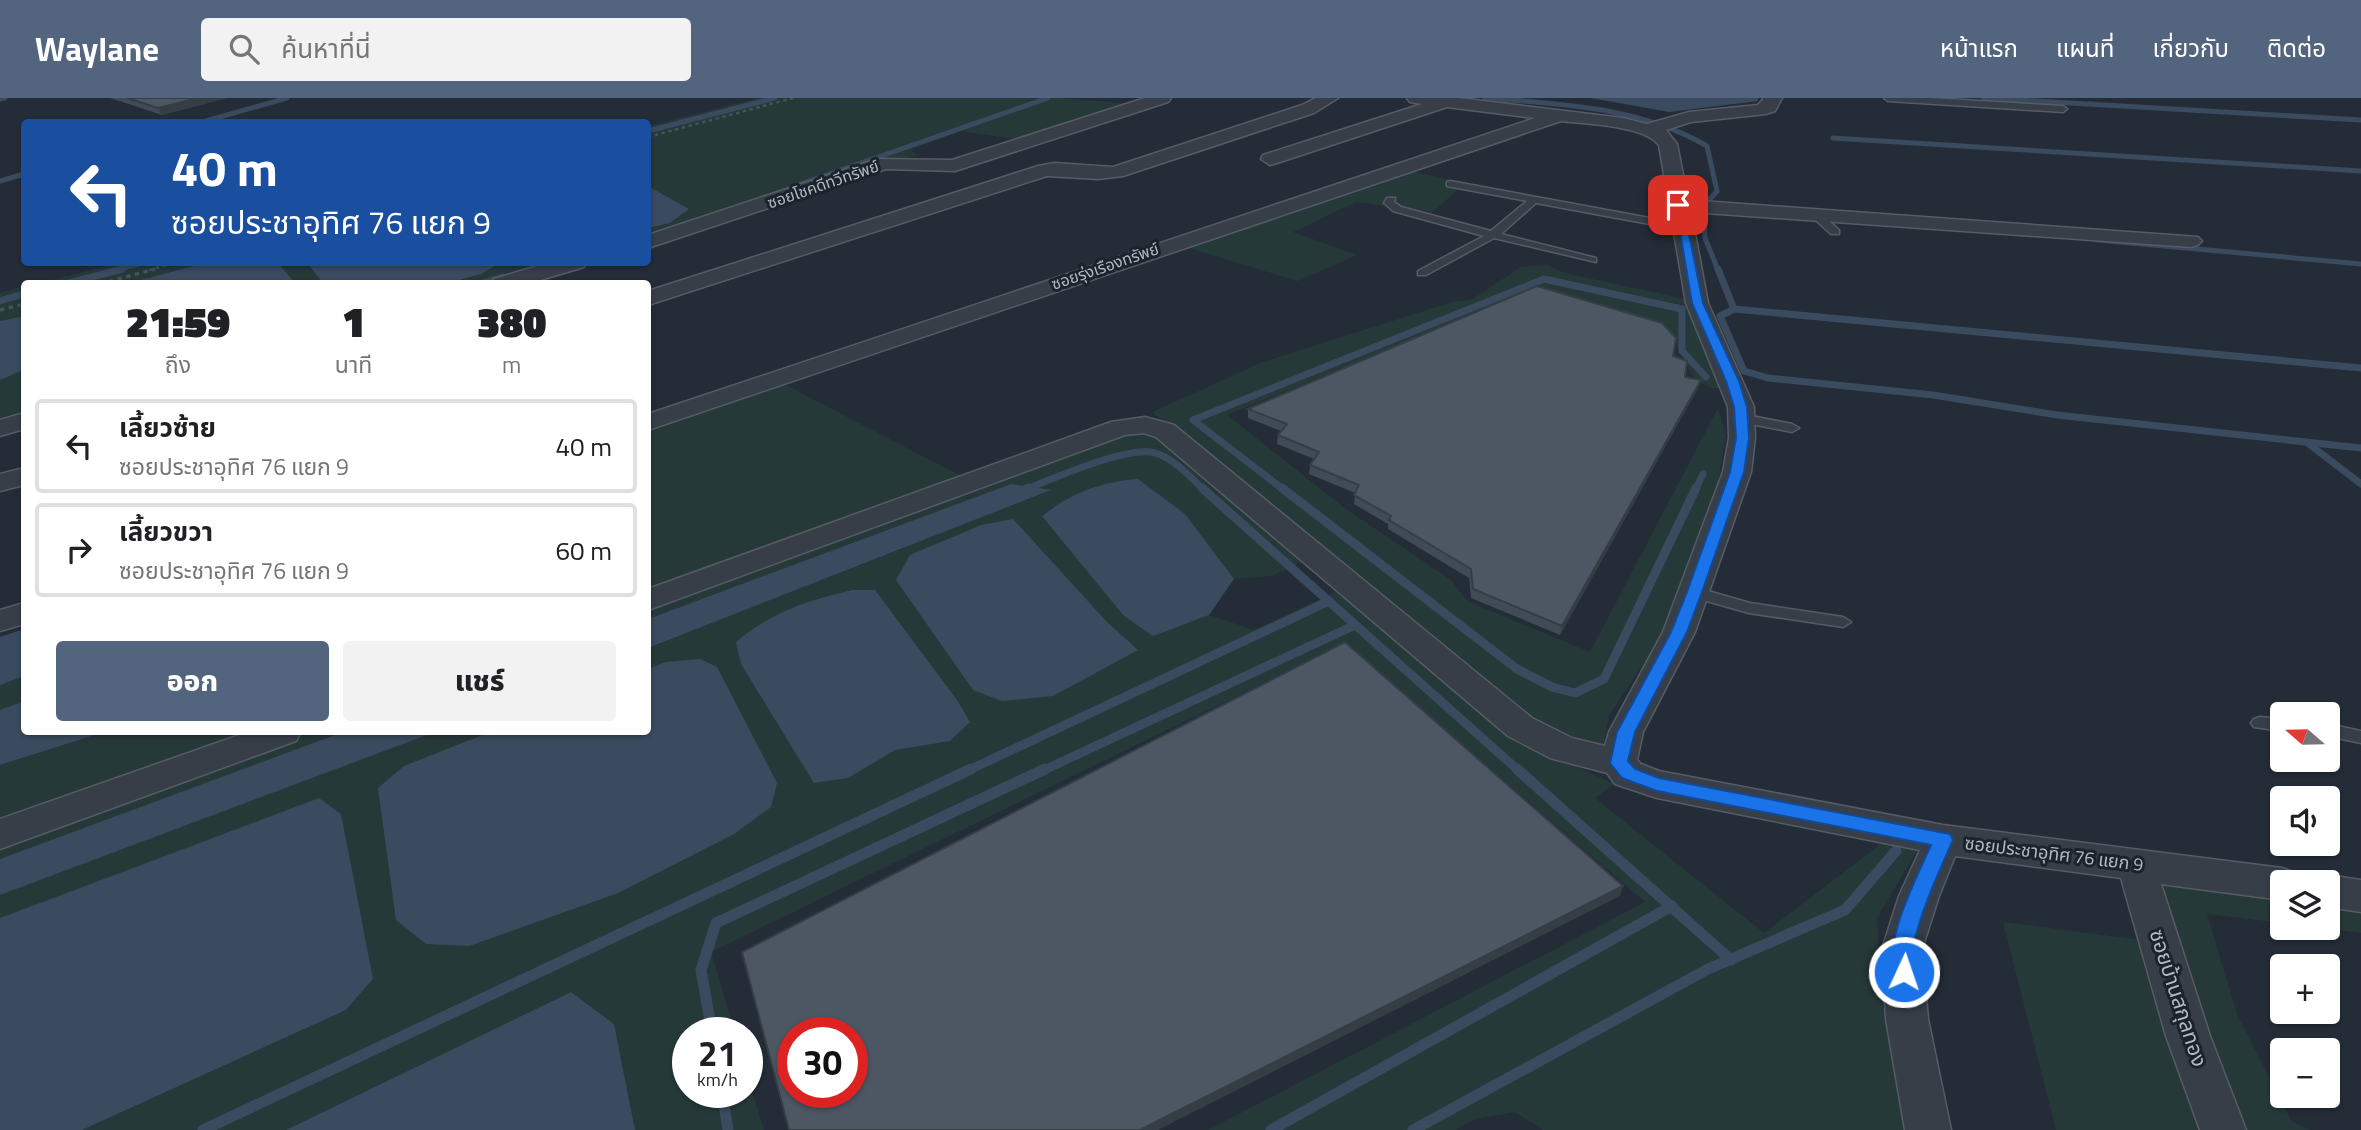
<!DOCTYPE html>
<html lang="th">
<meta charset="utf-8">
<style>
body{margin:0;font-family:"Titillium Web","Noto Sans Thai",sans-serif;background:#f2f2f2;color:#202124;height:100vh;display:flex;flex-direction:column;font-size:26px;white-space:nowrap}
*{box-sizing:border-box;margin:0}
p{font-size:23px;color:#757577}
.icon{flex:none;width:38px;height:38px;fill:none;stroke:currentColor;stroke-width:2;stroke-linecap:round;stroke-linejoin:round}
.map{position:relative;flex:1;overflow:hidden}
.sheet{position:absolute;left:21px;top:182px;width:630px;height:455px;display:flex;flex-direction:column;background:#fff;border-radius:7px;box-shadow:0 2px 5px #0004}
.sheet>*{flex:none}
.banner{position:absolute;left:21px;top:21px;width:630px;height:147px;border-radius:7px;box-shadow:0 2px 5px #0004;background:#1a4fa0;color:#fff;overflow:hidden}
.needle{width:46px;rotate:290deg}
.tools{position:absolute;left:2270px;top:604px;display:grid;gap:14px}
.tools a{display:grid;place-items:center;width:70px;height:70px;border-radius:7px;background:#fff;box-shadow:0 2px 5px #0004;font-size:35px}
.speed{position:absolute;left:672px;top:919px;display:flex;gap:14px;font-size:35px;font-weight:700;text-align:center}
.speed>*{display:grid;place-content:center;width:91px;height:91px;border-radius:50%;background:#fff;box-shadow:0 2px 5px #0004;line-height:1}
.speed small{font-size:18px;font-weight:400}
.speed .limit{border:10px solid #d22;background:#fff;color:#111}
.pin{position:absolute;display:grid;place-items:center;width:60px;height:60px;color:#fff;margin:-30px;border-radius:14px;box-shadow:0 4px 10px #0006}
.me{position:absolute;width:77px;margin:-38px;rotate:3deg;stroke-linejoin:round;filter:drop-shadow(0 0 5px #0008)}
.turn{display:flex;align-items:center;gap:24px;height:147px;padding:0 35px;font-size:32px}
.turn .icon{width:91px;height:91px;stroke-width:2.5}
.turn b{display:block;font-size:49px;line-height:60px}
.eta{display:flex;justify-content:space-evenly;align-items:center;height:119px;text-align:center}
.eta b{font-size:42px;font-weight:800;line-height:49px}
.primary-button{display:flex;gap:14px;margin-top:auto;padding:14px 35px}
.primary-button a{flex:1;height:80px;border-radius:7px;background:#52647e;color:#fff;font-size:28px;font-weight:800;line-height:80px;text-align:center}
.primary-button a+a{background:#f2f2f2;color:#202124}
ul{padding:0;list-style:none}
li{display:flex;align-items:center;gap:21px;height:94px;margin:0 14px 10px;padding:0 21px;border:4px solid #e0e0e0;border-radius:7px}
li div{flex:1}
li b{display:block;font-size:26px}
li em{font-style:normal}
header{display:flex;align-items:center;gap:42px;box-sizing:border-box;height:98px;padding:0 35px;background:#52647e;color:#fff}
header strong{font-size:33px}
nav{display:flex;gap:38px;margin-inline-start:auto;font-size:24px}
.search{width:490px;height:63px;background:#f2f2f2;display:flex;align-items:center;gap:18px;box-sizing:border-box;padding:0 24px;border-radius:7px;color:#757577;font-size:26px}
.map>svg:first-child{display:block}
.green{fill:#263939}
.water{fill:#3a4b5f}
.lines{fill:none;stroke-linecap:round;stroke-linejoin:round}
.stream-far3{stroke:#3a4b5f;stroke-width:5}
.stream-far2{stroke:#3a4b5f;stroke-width:7}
.stream-far1{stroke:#3a4b5f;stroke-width:9}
.stream{stroke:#3a4b5f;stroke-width:11}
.service-casing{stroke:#555c66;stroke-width:3}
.minor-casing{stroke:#555c66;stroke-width:3}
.path-far1{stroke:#435456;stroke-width:2.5;stroke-dasharray:3.5 3.5;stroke-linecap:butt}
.path{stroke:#435456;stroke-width:3.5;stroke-dasharray:4.5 4.5;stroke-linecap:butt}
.service{fill:#373e48;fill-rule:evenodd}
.minor{fill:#373e48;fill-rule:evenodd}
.wall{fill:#414b55}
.shaded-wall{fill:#353d45}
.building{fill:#4c5763;stroke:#353d45;stroke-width:2;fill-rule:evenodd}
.route{fill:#1a73e8;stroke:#114b97;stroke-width:2}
.labels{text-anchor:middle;stroke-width:6;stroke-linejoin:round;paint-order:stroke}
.far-street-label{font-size:16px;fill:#b2b9c4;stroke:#1c232d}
.street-label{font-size:18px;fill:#b2b9c4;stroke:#1c232d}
.near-street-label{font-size:21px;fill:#b2b9c4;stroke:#1c232d}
</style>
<header>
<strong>Waylane</strong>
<div class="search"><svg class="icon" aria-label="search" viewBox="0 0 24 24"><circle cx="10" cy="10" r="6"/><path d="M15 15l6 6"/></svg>ค้นหาที่นี่</div>
<nav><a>หน้าแรก</a><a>แผนที่</a><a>เกี่ยวกับ</a><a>ติดต่อ</a></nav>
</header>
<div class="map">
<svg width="2361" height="1032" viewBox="0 0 2361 1032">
<rect width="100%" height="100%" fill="#242c37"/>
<!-- green -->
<g class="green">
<polygon points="758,0 1061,0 1133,6 1021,42 961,33 910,52 918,57 856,72 648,139 648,130 670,125 689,111 648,88 648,28"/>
<polygon points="1406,72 1465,85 1433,114 1356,104 1293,134 1357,157 1298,183 1182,148"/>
<polygon points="118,165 205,165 129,185 36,186"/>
<polygon points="278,165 307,165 323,185 295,185"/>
<polygon points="500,165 566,165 494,185 449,186 481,176"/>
<polygon points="1548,167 1565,175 1685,201 1725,290 1712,290 1695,283 1675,243 1533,192 1227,317 1346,411 1451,482 1467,503 1590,554 1718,310 1726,335 1715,403 1671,525 1609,617 1603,649 1545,637 1152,314 1263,264 1452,204 1471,202 1521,169"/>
<polygon points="24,188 24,218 0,223 0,195"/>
<polygon points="24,272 24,321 0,328 0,282"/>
<polygon points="782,285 961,378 648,493 648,329"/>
<polygon points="1142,332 1162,337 1310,460 1272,478 1234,481 1185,416 1052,409 1042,417 1153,537 1209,517 1254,532 1335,494 1383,525 1549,656 1614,686 1595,700 1764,835 1889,740 1920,748 1877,820 1881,884 1914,1032 1543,1032 1515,1014 1476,1021 1456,1032 1208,1032 1645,804 1346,545 711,854 735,934 688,934 688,994 747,994 747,977 764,1032 635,1032 614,926 571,894 286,1032 82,1032 346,912 373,882 320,700 0,820 0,797 435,634 648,634 648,550 1049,393 1011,386 648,521 648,506 1122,334"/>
<polygon points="24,578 24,603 0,612 0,587"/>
<polygon points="104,634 257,634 0,726 0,667"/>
<polygon points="297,634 343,634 0,761 0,741"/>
<polygon points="2195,785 2282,798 2282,825 2207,816 2237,916 2292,1024 2310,1032 2239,1032 2153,788"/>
<polygon points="2328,805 2361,810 2361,835 2319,830 2328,830"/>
<polygon points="2003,824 2150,843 2211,1032 2056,1032"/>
</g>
<!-- water -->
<g class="water">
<polygon points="1591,0 1758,0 1758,3 1669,14"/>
<polygon points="648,88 689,111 670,125 648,130"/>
<polygon points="205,165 278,165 295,185 129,185"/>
<polygon points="307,165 500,165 481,176 449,185 323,185"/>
<polygon points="24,218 24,272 0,282 0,223"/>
<path d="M1138 381 1185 416 1234 481 1209 517 1153 538 1124 518 1042 418C1068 396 1104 383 1138 381Z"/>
<polygon points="1011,386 1051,392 648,550 648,521"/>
<polygon points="1013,421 1107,524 1138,552 1053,598 1002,603 973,592 896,482 910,457 981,427"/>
<path d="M852 492H875L957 602 970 624 950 643 895 652 848 680 814 685 741 566 736 544C773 513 807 503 852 492Z"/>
<polygon points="24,531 24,578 0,587 0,539"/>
<polygon points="700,561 717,569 777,685 771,709 734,736 618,795 469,848 426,846 396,822 378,690 404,668 490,634 648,634 648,571 666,564"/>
<polygon points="24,603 24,634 104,634 0,667 0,612"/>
<polygon points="343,634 435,634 0,797 0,761"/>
<polygon points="319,700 341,716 373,881 346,912 82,1032 0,1032 0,820"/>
<polygon points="571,894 614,926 635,1032 286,1032"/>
</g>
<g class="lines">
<!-- stream-far3 -->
<g class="stream-far3">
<path d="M1485 0C1561 6 1640 9 1707 48L1717 93 1711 100 1703 103 1705 140 1718 172"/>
<polyline points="1984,0 2361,22"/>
<polyline points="0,1 5,0"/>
<polyline points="202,24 287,0"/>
<polyline points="648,33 775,0"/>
<polyline points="1833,40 2361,73"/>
<polyline points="0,83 24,76"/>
<polyline points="795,88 1048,0"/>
<polyline points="2098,142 2361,166"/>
<polyline points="115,172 146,164"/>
</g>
<!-- stream-far2 -->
<g class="stream-far2">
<polyline points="1718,171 1734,211 1720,218 1744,273 1768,280 1933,297 2057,317 2361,350"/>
<polyline points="66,186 122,171"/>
<polyline points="480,186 503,179"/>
<polyline points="0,203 24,196"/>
<polyline points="1734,211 2361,270"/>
<polyline points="2309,346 2361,386"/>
<path d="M1024 392C1053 381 1121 350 1151 354 1171 357 1190 379 1204 392"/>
<polyline points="1284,392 1193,322 1544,181 1682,211 1682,253 1706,279"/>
<polyline points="1695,392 1703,376"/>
</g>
<!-- stream-far1 -->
<g class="stream-far1">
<polyline points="1202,390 1519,673"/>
<polyline points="1282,390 1517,571 1552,589 1575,595 1604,581 1696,390"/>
<polyline points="1024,392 1029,390"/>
<polyline points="967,673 1329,503"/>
<polyline points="1042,673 1355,527"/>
</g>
<!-- stream -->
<g class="stream">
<polyline points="1517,671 1731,862"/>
<polyline points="712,934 701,872 716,825 1045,671"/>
<polyline points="722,994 728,1032"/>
<polyline points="203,1032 971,671"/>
<polyline points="1271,1032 1672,808"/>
<polyline points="1413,1032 1708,871 1845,812 1896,753"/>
</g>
<!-- service casing -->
<g class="service-casing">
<g id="service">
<polygon points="1884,0 1929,0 2063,8 2067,11 2063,14 1888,3"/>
<polygon points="1450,83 1682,126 1687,129 1682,132 1536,105 1501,136 1596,160 1596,164 1494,140 1426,177 1418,177 1418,173 1484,138 1393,113 1384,105 1387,100 1395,100 1394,104 1401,109 1491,133 1527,103 1447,88 1447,84"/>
<polygon points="1811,114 1819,114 1839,132 1839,136 1831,136 1811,118"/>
<polygon points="1741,316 1792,326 1799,330 1792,334 1736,323 1734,320"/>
<polygon points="1694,489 1750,505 1843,519 1851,524 1843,529 1749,515 1689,498 1686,494 1689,490"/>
<polygon points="2260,619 2282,621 2282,633 2254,629 2251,625 2254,621"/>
<polygon points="2328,626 2361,633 2361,645 2328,638"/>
</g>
</g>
<!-- minor casing -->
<g class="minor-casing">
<g id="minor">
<polygon points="1145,0 1171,0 1168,4 955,73 886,71 648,150 648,137 877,61 952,62"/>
<polygon points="1316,0 1338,0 1314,15 1123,78 1098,81 1047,78 648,207 648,193 1038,68 1054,65 1113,69 1302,7"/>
<path d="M1407 0H1459L1623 20 1647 26 1689 14 1758 7 1764 0H1782L1775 13 1766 16 1691 24 1666 32 1677 46 1688 102 2198 139 2202 143 2198 147 2191 149 1691 114 1708 205 1754 309 1755 340 1751 374 1695 534 1643 634 1637 662 1641 666 1659 673 1943 727 2282 770 2296 775 2300 784H2282V802L2161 786 2210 938 2246 1032H2200L2166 938 2121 780 1955 758 1939 798 1922 851 1928 921 1951 1032H1905L1886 921 1882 851 1899 798 1920 752 1657 700 1615 686 1607 675 1550 660 1508 638 1156 339 1144 335 1125 337 648 512V491L1111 324 1145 319 1174 327 1532 620 1572 640 1605 648 1609 634 1663 534 1723 374 1729 340 1728 309 1686 205 1659 47C1643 27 1586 26 1561 23L648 332V316L1535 20 1447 9 1277 65 1270 67 1261 61 1263 57 1422 6 1410 4Z"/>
<polygon points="551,164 586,164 584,169 527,186 491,186 494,181"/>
<polygon points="24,315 24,331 0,338 0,322"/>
<polygon points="24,370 24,387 0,393 0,376"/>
<polygon points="24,505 24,526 0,533 0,512"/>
<polygon points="248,634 301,634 296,643 0,751 0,721"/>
<polygon points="2328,777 2361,782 2361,814 2328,809 2328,784 2313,784"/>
</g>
</g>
<!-- path-far1 -->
<g class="path-far1">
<polyline points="648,39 793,0"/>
<polyline points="149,172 179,164"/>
</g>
<!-- path -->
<g class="path">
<polyline points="100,186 155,171"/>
<polyline points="0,212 24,206"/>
</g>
<!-- service -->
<use href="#service" class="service"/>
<!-- minor -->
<use href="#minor" class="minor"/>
</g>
<!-- wall -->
<g class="wall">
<polygon points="110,0 227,0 162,17"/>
<polygon points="1673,258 1685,279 1698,290 1560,537 1471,500 1469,480 1388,431 1388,426 1354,406 1355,395 1309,376 1310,367 1314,361 1277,346 1278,337 1281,333 1248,320 1248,311"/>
</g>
<!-- shaded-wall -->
<g class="shaded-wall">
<polygon points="198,0 227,0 162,17 158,10"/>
<polygon points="1701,282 1698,290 1560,537 1562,528"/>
<polygon points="1623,788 1620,798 1158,1032 1140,1032"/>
</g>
<!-- building -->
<g class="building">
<polygon points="127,0 198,0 158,10"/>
<polygon points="1537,188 1662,225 1676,240 1673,258 1687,263 1685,279 1701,282 1562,528 1473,491 1471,471 1389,422 1391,418 1354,397 1359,387 1310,367 1319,354 1278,337 1287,326 1248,311"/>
<path d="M1345 544 1623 788 1140 1032H789L742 854ZM793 934H852V994H793Z"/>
</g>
<!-- route -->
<path class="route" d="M1675 104 1683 107 1703 205 1739 283 1747 309 1749 340 1744 374 1702 494 1687 534 1635 634 1628 663 1635 671 1659 680 1950 736 1953 742C1938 776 1921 812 1913 849 1911 860 1916 870 1911 881L1904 884 1896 881C1880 848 1917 779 1931 747L1657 693 1622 680 1610 665 1617 634 1671 534 1687 494 1730 374 1736 340 1734 309 1726 283 1692 205Z"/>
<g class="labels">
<!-- far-street labels -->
<g class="far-street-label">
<text transform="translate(823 86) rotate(-19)" y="6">ซอยโชคดีทวีทรัพย์</text>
<text transform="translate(1105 168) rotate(-19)" y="6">ซอยรุ่งเรืองทรัพย์</text>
</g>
<!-- street labels -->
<g class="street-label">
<text transform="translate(2054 756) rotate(7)" y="6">ซอยประชาอุทิศ 76 แยก 9</text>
</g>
<!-- near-street labels -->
<g class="near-street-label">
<text transform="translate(2178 900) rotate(72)" y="7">ซอยบ้านสกุลทอง</text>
</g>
</g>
</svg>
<div class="tools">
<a><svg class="needle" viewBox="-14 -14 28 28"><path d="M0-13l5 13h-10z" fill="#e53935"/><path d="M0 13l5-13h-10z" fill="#757577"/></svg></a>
<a><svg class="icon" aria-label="sound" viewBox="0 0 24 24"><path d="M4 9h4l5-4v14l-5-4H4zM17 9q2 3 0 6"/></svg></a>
<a><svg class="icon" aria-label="layers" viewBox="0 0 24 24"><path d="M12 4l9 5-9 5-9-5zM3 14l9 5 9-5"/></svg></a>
<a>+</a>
<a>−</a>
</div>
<div class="speed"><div>21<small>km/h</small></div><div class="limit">30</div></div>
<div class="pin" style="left:1678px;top:107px;background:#d93025"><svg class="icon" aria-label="arrive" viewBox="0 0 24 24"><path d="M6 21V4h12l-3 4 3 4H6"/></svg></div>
<svg class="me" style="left:1904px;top:874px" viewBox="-20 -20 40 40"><circle r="17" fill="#1a73e8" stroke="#fff" stroke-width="3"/><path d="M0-11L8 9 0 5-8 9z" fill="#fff"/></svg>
<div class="banner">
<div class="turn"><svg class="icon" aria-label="left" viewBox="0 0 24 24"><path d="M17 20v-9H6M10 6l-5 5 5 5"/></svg><div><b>40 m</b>ซอยประชาอุทิศ 76 แยก 9</div></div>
</div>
<section class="sheet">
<div class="eta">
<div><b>21:59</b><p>ถึง</p></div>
<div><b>1</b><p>นาที</p></div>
<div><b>380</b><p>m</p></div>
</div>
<ul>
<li><svg class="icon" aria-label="left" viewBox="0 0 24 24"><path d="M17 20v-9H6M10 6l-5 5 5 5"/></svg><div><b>เลี้ยวซ้าย</b><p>ซอยประชาอุทิศ 76 แยก 9</p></div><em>40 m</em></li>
<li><svg class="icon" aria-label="right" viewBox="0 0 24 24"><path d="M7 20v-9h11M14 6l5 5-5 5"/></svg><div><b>เลี้ยวขวา</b><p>ซอยประชาอุทิศ 76 แยก 9</p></div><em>60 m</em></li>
</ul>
<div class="primary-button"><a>ออก</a><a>แชร์</a></div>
</section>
</div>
